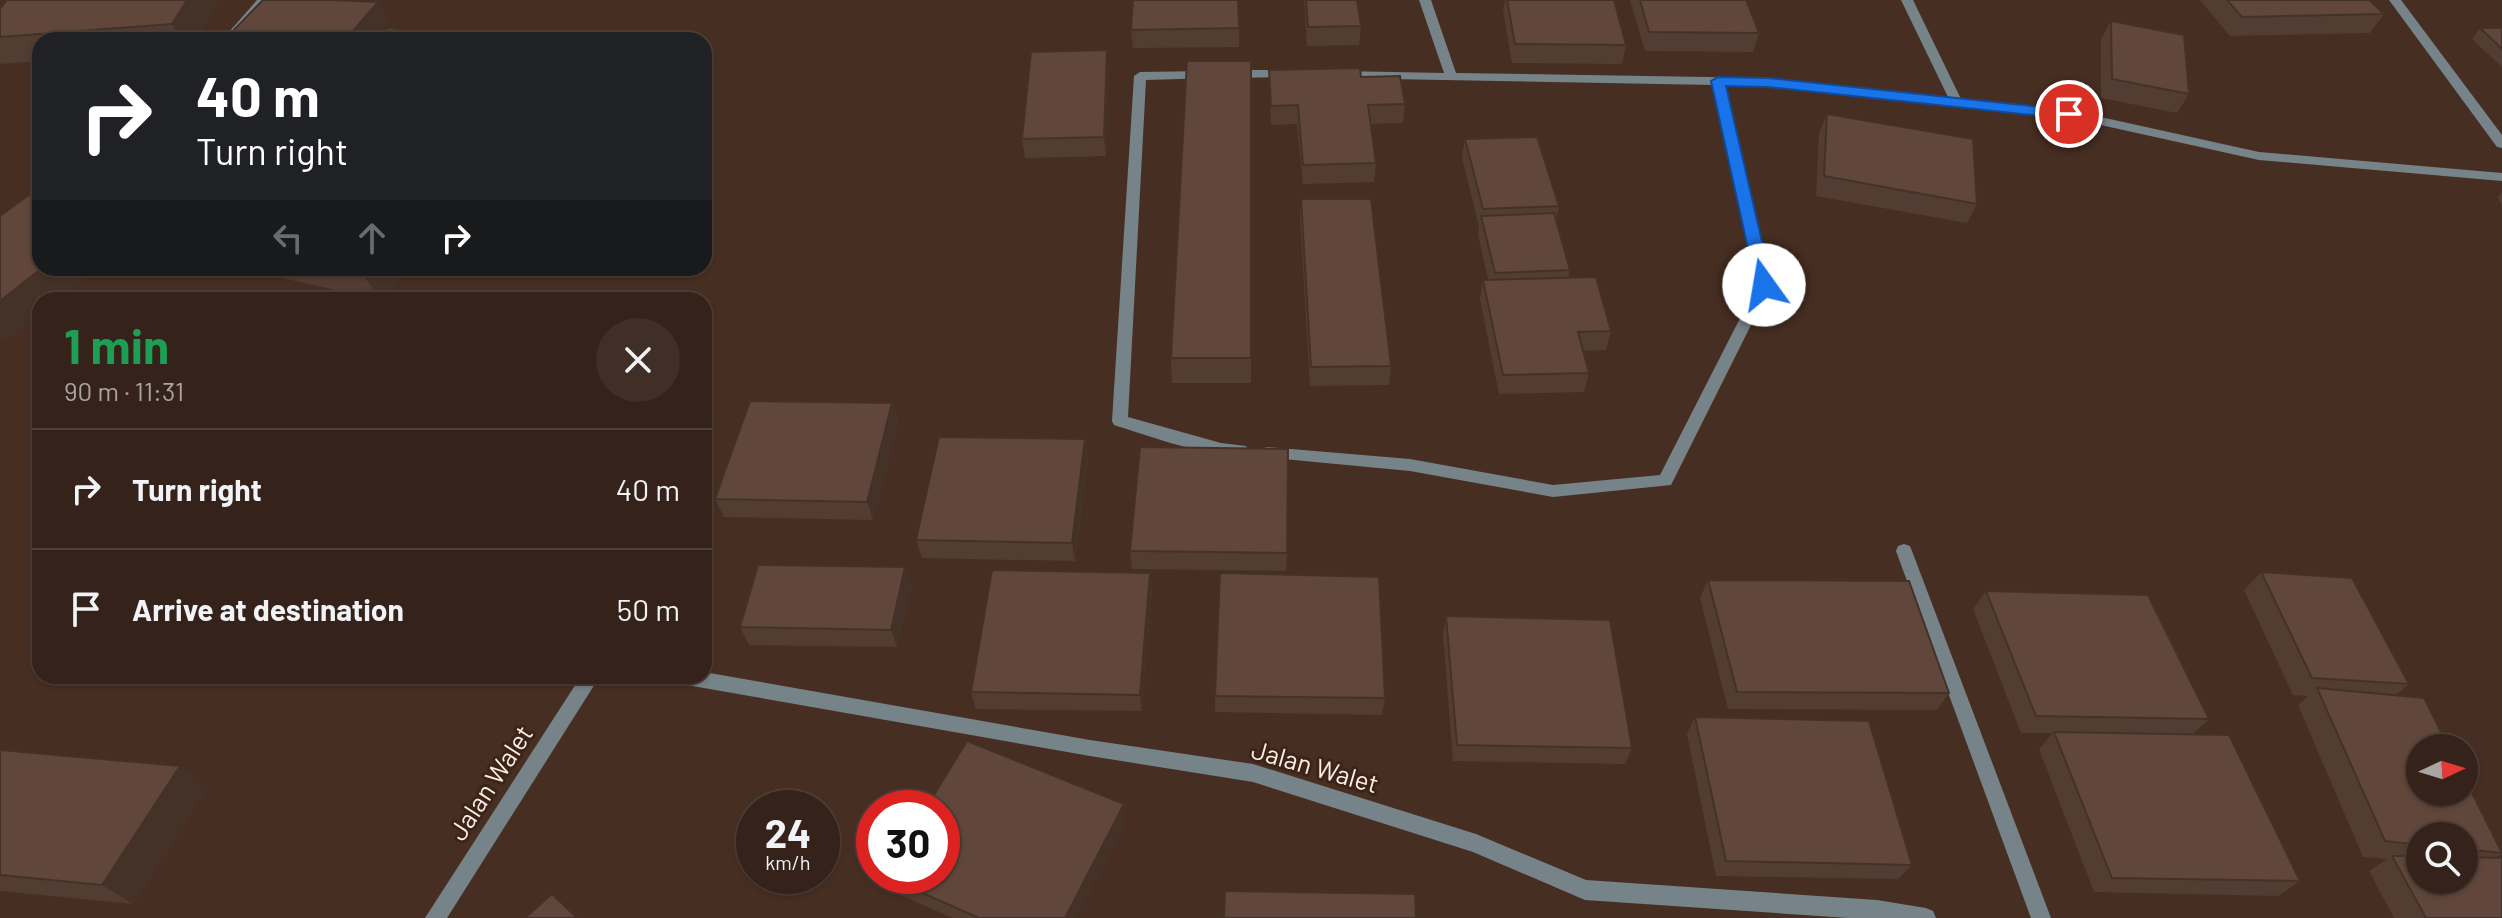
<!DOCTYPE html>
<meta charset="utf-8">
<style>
body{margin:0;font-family:Barlow,sans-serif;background:#402f27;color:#f1f3f6;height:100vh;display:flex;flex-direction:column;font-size:30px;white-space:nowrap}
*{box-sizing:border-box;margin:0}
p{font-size:26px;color:#aaa4a2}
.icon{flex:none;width:44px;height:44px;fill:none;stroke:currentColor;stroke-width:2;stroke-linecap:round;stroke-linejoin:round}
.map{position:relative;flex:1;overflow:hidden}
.panel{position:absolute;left:32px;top:292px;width:680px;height:392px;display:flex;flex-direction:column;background:#35221a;border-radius:24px;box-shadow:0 2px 6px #0004,0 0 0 2px #4f3f39}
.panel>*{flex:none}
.guide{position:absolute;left:32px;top:32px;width:680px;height:244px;border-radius:24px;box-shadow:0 2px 6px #0004,0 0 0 2px #4f3f39;background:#202124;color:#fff;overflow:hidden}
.needle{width:52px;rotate:86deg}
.buttons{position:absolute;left:2406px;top:734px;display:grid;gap:16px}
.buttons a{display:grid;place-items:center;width:72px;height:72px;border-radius:50%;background:#35221a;box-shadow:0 2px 6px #0004,0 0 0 2px #4f3f39;font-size:40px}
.speed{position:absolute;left:736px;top:790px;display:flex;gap:16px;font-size:40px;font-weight:700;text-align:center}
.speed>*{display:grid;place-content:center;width:104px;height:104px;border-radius:50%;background:#35221a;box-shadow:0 2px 6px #0004,0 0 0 2px #4f3f39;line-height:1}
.speed small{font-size:20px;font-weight:400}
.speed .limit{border:12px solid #d22;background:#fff;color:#111}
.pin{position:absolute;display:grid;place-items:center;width:68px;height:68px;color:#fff;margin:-34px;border:4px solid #fff;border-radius:50%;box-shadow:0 2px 8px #0007}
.me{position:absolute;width:88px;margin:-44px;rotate:347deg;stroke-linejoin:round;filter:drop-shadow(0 0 6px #0008)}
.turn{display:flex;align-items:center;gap:28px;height:168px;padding:0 32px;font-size:36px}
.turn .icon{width:104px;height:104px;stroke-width:2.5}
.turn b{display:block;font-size:56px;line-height:68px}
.lanes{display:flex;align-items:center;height:76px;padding:0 32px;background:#0003;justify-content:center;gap:40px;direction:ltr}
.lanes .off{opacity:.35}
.round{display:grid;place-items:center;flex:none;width:84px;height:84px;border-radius:42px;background:#402f27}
.headline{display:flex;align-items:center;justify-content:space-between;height:136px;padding:0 32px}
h1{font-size:48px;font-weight:700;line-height:60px;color:#1e9e55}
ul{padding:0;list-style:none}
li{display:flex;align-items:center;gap:24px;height:120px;padding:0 32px;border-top:2px solid #4f3f39}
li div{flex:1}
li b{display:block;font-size:30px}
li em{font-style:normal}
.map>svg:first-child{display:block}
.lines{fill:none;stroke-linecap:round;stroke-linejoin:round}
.minor{fill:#768489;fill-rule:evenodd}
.wall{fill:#533d33;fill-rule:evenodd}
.shaded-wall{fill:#443229}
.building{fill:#61473b;stroke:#443229;stroke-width:2}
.route{fill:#1a73e8;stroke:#114b97;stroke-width:2}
.labels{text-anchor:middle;stroke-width:6;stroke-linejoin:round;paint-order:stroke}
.near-street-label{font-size:26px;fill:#ffeee7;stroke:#3c2419}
</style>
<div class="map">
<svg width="2502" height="918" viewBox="0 0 2502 918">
<rect width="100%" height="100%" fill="#472e22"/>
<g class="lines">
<!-- minor -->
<g class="minor">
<polygon points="257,0 269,0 234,40 222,40"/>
<polygon points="1419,0 1431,0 1456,73 1768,78 1948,97 1901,0 1913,0 1961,99 2069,110 2259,152 2502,173 2502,181 2259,160 2069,118 1768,86 1725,85 1771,285 1671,485 1553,497 1410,471 1261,457 1259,453 1261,449 1267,447 1410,459 1553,485 1660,475 1757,285 1713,85 1335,78 1333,75 1339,71 1444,73"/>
<polygon points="2389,0 2401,0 2502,135 2502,148 2497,147"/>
<polygon points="1288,70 1294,74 1292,77 1231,78 1225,74 1231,70"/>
<path d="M1208 71 1214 75 1212 78 1146 80 1128 417 1221 443 1246 446 1248 450 1246 454C1220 462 1143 434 1114 425L1112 421 1134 76 1140 72Z"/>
<polygon points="1904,544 1910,546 1912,551 2051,918 2031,918 1896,551 1898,546"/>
<polygon points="704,672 1090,740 1253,764 1476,834 1586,880 1877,900 1926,908 1933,911 1936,918 1848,918 1585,900 1473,852 1253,782 1090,756 681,684 675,682 672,676 704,676"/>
<polygon points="581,676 600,676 447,918 425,918"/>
</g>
</g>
<!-- wall -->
<g class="wall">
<polygon points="219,0 194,40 40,40 40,61 0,64 0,9"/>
<polygon points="1304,0 1357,0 1361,26 1359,45 1307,46"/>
<polygon points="1505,0 1614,0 1626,45 1622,64 1512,63 1503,10"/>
<polygon points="1630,0 1746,0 1759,33 1753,52 1645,51"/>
<polygon points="2200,0 2369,0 2384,14 2370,33 2230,36"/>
<polygon points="2111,21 2189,94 2177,113 2101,98 2101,40"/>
<polygon points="1239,28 1239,47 1133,48 1131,30"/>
<polygon points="2480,28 2502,28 2502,67 2472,39"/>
<polygon points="1107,50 1109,69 1106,156 1025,158 1022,139"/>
<polygon points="1251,61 1251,383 1172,383 1171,358"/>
<polygon points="1269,70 1361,77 1405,104 1403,123 1370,124 1376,163 1374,182 1303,184 1297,124 1271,125"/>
<polygon points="1827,114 1977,204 1967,223 1816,196 1819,133"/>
<polygon points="1465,139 1559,206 1556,221 1570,270 1568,277 1611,331 1606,350 1583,351 1589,373 1584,392 1499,394 1480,299 1483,280 1488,279 1478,235 1479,227 1462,158"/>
<polygon points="2502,192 2502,206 2498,197"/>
<polygon points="1301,199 1391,366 1389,385 1310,386 1300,219"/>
<polygon points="237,268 411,268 380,300"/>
<polygon points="892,403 898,422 873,520 724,517 715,499"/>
<polygon points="1085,439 1088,458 1075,561 922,558 916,540"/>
<polygon points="1130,551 1287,553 1286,571 1132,569"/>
<path d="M2261 572 2409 684 2395 696 2502 854 2495 858 2502 918H2394L2369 871 2387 859 2363 857 2298 705 2308 696 2293 695 2244 590ZM2420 836H2464V880H2420Z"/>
<polygon points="1708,580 1949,693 1937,710 1728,709 1700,598"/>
<polygon points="911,585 897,647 749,645 740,627"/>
<polygon points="1152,591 1142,711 976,709 971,692"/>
<polygon points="1986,591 2209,719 2192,735 2300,881 2278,896 2094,892 2039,749 2053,733 2021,733 1973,609"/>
<polygon points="1446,616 1632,748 1625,764 1453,761 1443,634"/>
<polygon points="1215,696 1385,698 1382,715 1215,712"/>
<polygon points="1695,717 1912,865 1898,879 1716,876 1687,734"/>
<polygon points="0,750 180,766 207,787 133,904 0,891"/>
<polygon points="1126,820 1076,918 953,918 891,891 884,876"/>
</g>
<!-- shaded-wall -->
<g class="shaded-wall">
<polygon points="187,0 219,0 194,40 182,40 172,24"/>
<polygon points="378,2 389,21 372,40 345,40"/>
<polygon points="1107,50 1109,69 1106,156 1104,137"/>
<polygon points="42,268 96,268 56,300 40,300 40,313 0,345 0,301"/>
<polygon points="369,268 411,268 380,300 363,274"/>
<polygon points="892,403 898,422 873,520 867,502"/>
<polygon points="1085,439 1088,458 1075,561 1072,543"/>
<polygon points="905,567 911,585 897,647 891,630"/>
<polygon points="1150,573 1152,591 1142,711 1140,695"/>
<polygon points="180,766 207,787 133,904 102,885"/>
<polygon points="1124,804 1126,820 1076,918 1065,918"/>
</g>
<!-- building -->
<g class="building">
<polygon points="7,0 187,0 172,24 0,37 0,9"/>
<polygon points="263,0 333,0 378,2 345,40 224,40"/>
<polygon points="1133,0 1238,0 1239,28 1131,30"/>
<polygon points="1306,0 1357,0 1361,26 1308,27"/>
<polygon points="1507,0 1614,0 1626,45 1515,44"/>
<polygon points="1640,0 1746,0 1759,33 1649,32"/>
<polygon points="2227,0 2369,0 2384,14 2242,17"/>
<polygon points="2111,21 2184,35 2189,94 2112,79"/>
<polygon points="391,28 431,36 427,40 352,40 358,33"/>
<polygon points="2480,28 2502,28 2502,49"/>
<polygon points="1107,50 1104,137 1022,139 1031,52"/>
<polygon points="1187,61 1251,61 1251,358 1171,358"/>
<polygon points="1360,68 1361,77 1400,76 1405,104 1368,105 1376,163 1303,165 1298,105 1271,106 1269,70"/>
<polygon points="1827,114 1973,139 1977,204 1824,176"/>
<polygon points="1537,137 1559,206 1483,209 1465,139"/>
<polygon points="40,187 40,268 42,268 0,301 0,216"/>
<polygon points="1301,199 1371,199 1391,366 1311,367"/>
<polygon points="1554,213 1570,270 1495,273 1481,216"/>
<polygon points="334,268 369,268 363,274"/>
<polygon points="1596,277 1611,331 1578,332 1589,373 1503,375 1483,280"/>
<polygon points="750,401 892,403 867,502 715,499"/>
<polygon points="939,437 1085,439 1072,543 916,540"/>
<polygon points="1140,447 1288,449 1287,553 1130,551"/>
<polygon points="758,565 905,567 891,630 740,627"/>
<polygon points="992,570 1150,573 1140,695 971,692"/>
<polygon points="2261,572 2352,578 2409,684 2312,678"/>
<polygon points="1220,573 1379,577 1385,698 1215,696"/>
<polygon points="1708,580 1909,581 1949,693 1737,692"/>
<polygon points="1986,591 2148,595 2209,719 2036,716"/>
<polygon points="1446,616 1610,620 1632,748 1457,745"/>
<polygon points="2317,688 2424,698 2449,748 2420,748 2420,792 2464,792 2464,777 2502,853 2464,849 2464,836 2420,836 2420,845 2385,841"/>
<polygon points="1695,717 1869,721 1912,865 1726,861"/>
<polygon points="2054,732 2229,735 2300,881 2112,878"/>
<polygon points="967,741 1124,804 1065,918 979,918 884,876 942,876 942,808 926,808"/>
<polygon points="0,750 180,766 102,885 0,875"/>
<polygon points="2392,856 2420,856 2420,880 2464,880 2464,857 2502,858 2502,918 2426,918"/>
<polygon points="1225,891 1415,894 1416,918 1224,918"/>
<polygon points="552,894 577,918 525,918"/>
</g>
<!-- route -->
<polygon class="route" points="1718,77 1768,78 2069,110 2076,114 2069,119 1768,87 1726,86 1772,285 1764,290 1756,285 1711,81"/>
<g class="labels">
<!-- near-street labels -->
<g class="near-street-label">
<text transform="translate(1315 767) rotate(16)" y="9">Jalan Walet</text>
<text transform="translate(491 783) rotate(-57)" y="9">Jalan Walet</text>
</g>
</g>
</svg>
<div class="buttons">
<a><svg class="needle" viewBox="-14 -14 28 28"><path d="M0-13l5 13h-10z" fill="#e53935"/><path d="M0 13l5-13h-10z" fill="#aaa4a2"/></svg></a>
<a><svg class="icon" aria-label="search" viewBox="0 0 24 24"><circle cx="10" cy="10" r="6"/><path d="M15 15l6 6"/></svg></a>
</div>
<div class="speed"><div>24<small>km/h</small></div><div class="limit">30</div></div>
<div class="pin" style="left:2069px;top:114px;background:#d93025"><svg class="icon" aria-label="arrive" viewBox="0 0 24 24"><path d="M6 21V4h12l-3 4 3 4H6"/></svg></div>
<svg class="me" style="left:1764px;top:285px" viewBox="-20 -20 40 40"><circle r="19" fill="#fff"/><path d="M0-13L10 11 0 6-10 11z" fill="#1a73e8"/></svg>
<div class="guide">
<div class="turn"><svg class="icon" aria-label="right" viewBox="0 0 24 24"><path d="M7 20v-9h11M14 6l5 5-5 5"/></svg><div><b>40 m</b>Turn right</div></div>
<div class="lanes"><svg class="icon off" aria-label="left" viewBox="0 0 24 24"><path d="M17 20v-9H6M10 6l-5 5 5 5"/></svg><svg class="icon off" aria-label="ahead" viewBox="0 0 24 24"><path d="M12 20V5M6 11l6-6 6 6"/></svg><svg class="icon" aria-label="right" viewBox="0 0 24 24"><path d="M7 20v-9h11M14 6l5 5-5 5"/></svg></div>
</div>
<section class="panel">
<div class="headline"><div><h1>1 min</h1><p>90 m · 11:31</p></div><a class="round"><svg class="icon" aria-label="close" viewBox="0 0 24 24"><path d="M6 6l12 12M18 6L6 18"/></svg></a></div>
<ul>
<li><svg class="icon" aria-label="right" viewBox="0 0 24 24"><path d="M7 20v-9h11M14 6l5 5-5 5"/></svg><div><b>Turn right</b></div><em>40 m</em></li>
<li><svg class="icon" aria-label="arrive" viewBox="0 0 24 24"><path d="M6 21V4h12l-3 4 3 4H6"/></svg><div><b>Arrive at destination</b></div><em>50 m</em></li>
</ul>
</section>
</div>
